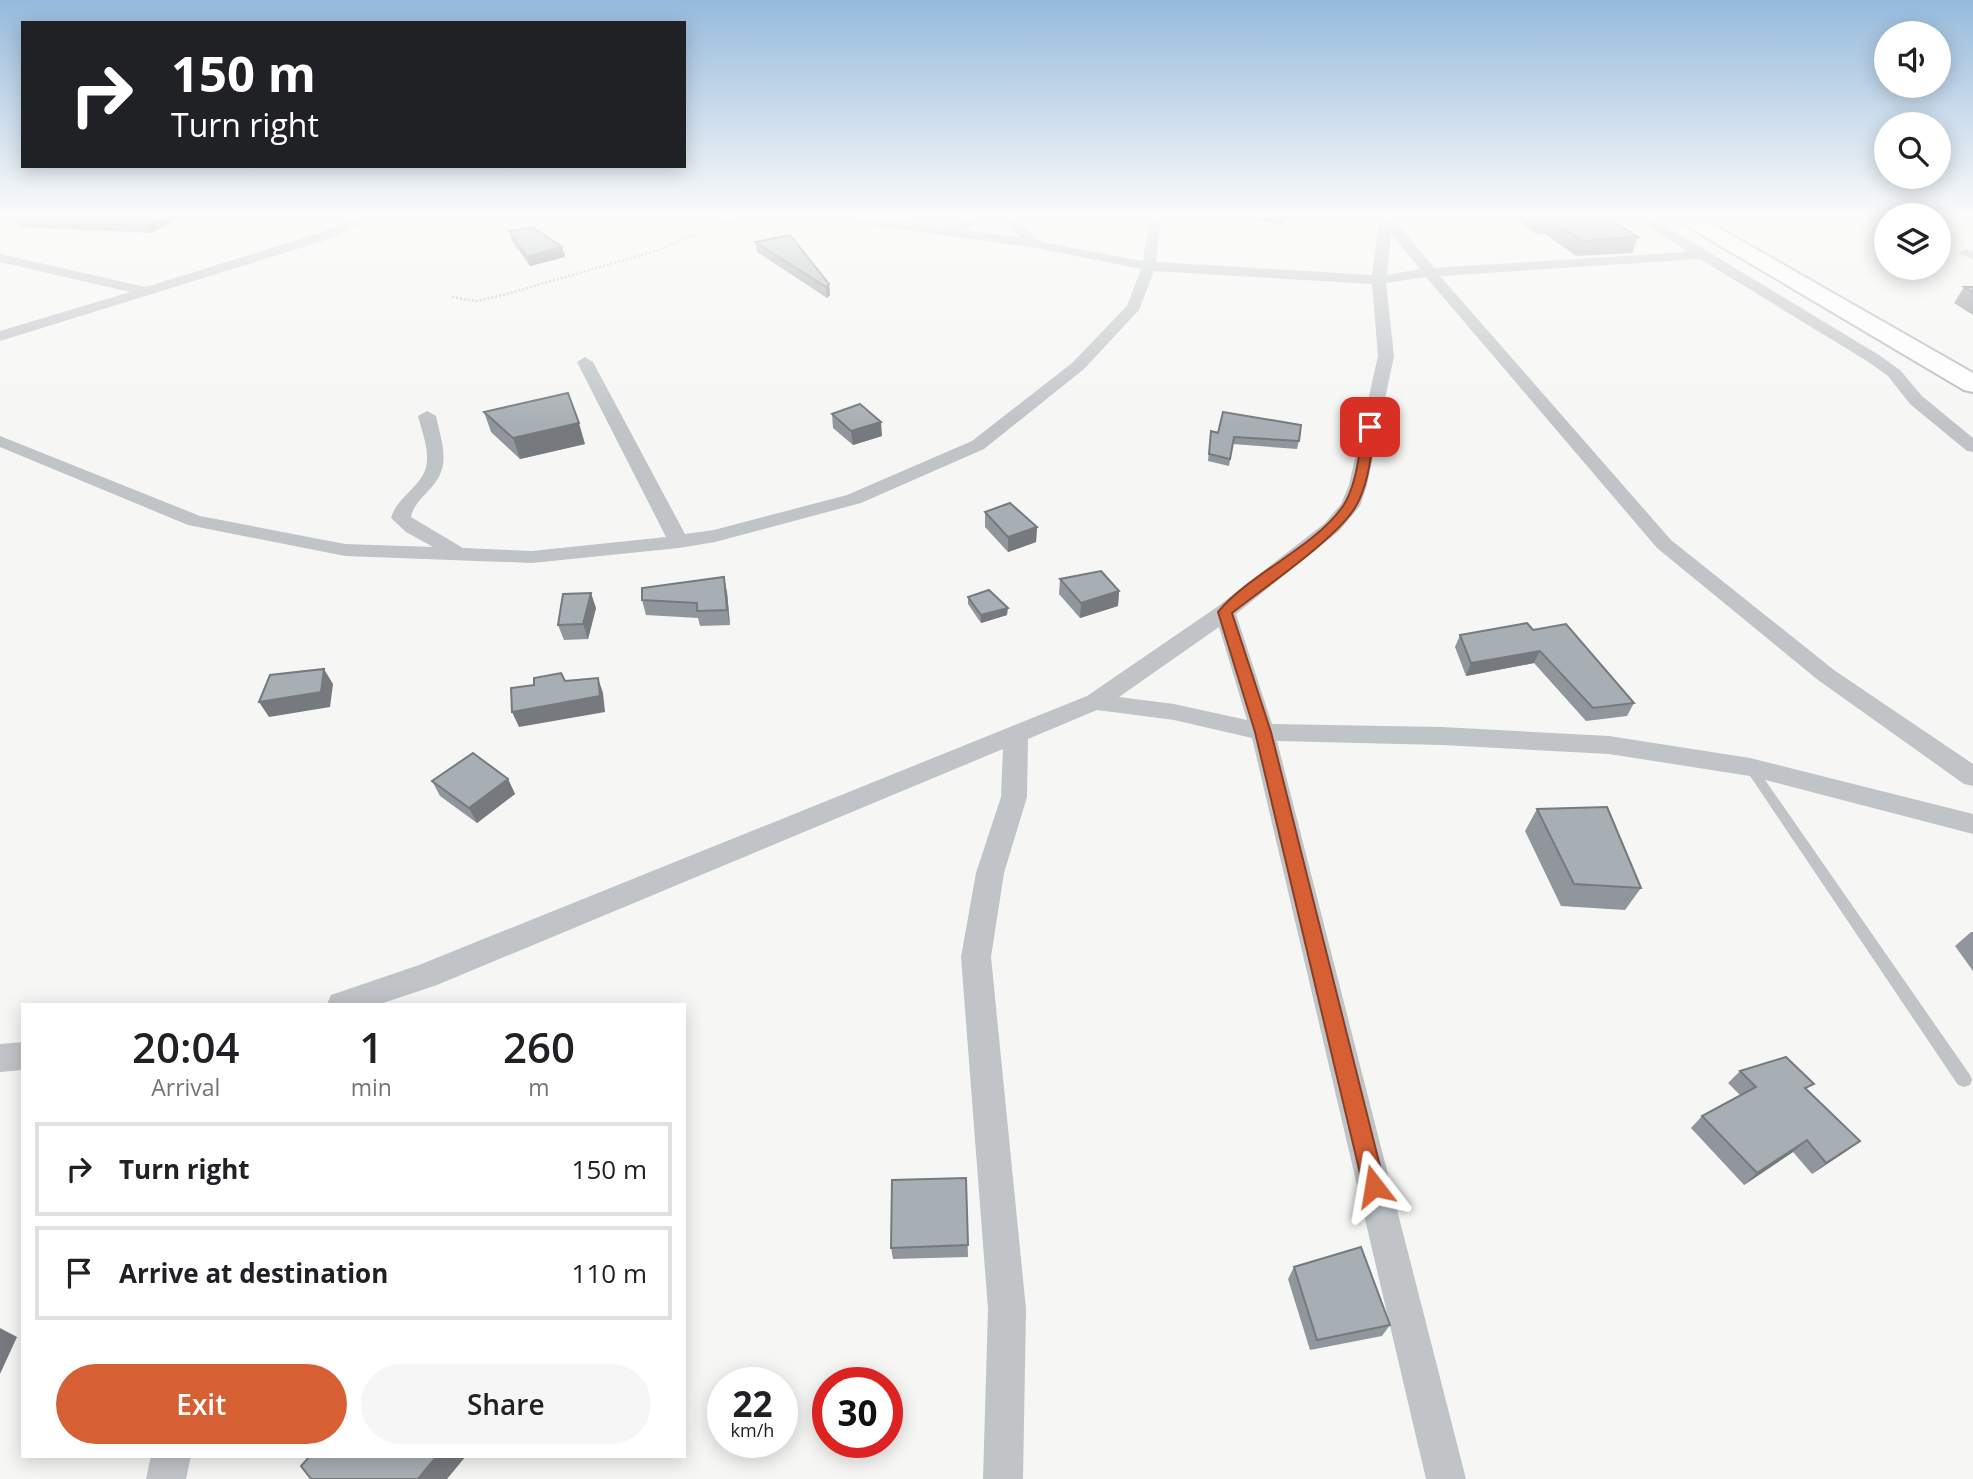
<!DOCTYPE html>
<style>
body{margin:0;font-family:"Open Sans",sans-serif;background:#f6f6f6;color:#202124;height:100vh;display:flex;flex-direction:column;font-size:26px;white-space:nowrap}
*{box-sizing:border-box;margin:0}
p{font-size:23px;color:#757577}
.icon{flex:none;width:38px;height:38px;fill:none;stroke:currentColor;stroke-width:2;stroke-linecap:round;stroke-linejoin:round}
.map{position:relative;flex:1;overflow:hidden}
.drawer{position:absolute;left:21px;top:1003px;width:665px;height:455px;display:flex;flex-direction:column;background:#fff;border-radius:0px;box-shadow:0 4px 18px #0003}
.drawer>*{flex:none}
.top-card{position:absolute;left:21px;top:21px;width:665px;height:147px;border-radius:0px;box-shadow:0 4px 18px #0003;background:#202124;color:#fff;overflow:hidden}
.tools{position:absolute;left:1874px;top:21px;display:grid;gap:14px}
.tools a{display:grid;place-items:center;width:77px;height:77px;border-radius:50%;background:#fff;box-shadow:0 4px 18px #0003;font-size:35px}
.speed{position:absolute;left:707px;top:1367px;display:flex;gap:14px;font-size:35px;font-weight:700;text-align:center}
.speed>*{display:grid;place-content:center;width:91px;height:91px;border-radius:50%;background:#fff;box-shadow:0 4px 18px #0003;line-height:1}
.speed small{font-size:18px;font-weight:400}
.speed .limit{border:10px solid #d22;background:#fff;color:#111}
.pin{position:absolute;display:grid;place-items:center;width:60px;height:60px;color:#fff;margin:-30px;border-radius:14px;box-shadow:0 4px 10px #0006}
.me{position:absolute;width:77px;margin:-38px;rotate:346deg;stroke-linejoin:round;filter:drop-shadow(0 0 5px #0008)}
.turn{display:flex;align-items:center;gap:24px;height:147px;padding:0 35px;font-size:32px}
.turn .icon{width:91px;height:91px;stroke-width:2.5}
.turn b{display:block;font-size:49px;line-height:60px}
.eta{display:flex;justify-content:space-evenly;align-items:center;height:119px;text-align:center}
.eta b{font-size:42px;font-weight:600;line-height:49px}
.cta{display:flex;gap:14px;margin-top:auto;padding:14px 35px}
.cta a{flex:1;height:80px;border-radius:42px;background:#d66034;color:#fff;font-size:28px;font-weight:600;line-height:80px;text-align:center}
.cta a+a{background:#f6f6f6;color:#202124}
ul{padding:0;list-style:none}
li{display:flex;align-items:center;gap:21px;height:94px;margin:0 14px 10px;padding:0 21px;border:4px solid #e0e0e0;border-radius:0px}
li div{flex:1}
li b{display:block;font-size:26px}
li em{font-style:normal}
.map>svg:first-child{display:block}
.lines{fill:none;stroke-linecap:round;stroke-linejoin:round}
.primary-casing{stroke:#b6b9bd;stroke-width:4}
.path{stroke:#babdbf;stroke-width:2.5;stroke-dasharray:2 2;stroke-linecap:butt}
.lane{fill:#c0c4c7;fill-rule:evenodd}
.street{fill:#c0c4c7;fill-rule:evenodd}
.primary{fill:#fff;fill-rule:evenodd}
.wall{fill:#90969b}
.shaded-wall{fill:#767a7e}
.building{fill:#a8afb4;stroke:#767a7e;stroke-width:2}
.route{fill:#d66034;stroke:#8b3e22;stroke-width:2}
</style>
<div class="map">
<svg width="1973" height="1479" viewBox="0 0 1973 1479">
<rect width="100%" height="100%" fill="#f6f7f4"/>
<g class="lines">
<!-- primary casing -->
<g class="primary-casing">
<polygon id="primary" points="1674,216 1698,216 1973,373 1973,392 1964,390 1677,220"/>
</g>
<!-- path -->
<polyline class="path" points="452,297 476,301 503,295 659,250 699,233"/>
<!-- lane -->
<polygon class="lane" points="1750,762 1754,764 1970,1075 1972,1080 1970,1085 1964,1087 1958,1085 1746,770 1744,767 1746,764"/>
<!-- street -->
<g class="street">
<polygon points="362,216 379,216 326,240 0,341 0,331 130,292 0,262 0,254 146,287 316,234"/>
<polygon points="699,216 755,216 731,226 700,219"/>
<path d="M824 216H859L945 227 975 216H992L963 230 1020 237 1000 216H1013L1038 240 1050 244 1143 261 1149 216H1161L1156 262 1372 275 1380 216H1392L1434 268 1688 252 1634 216H1649L1879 355 1900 370 1922 396 1973 438V452L1967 451 1910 404 1888 376 1867 361 1700 259 1440 276 1671 540 1834 670 1973 764V786L1964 784 1818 680 1657 548 1426 277 1386 283 1394 356 1367 485 1360 506 1339 531 1236 614 1272 724 1442 727 1609 736 1750 758 1973 814V834L1750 776 1609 754 1442 745 1277 741 1466 1479H1426L1252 738 1174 720 1097 710 1028 739 1027 797 1004 873 991 957 1026 1309 1023 1479H983L988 1309 961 957 976 873 1001 797 1003 749 437 985 380 1004H327L331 995 419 965 1087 696 1217 607 1325 523 1341 504 1349 485 1378 356 1372 284 1154 271 1139 310 1084 369 984 449 861 503 715 542 679 548 532 563 345 556 188 525 0 447V436L200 516 345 544 433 547 406 532 391 518C397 497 421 487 426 467 430 451 422 432 418 416L427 411 436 416C442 444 452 466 430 489 422 498 414 504 411 517L463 548 532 551 666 537 577 362 585 357 593 362 685 534 714 530 847 495 972 441 1072 363 1127 306 1141 269 1031 247 830 220ZM1391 233 1420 269 1387 275ZM1219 627 1247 720 1174 704 1119 697Z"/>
<polygon points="1966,249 1973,251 1973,260 1959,253"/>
<polygon points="23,1042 23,1070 0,1072 0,1044"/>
<polygon points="151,1456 191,1456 186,1479 146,1479"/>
</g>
<!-- primary -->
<use href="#primary" class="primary"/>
</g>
<!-- wall -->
<g class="wall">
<polygon points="184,216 151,233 20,227 16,220"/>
<polygon points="1244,216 1287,216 1282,225 1244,219"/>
<polygon points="1514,216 1587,216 1593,220 1638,237 1632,253 1576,256 1545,234 1536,234"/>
<polygon points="509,231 562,247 565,257 530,266 512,241"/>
<polygon points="755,242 829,284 830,295 827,298 757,252"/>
<polygon points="1964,287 1973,287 1973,315 1954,303"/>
<polygon points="484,412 585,444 520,459 491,432"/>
<polygon points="832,414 882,436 853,445 833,428"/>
<polygon points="1211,431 1299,441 1297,449 1233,444 1229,466 1208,461"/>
<polygon points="985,512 1037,527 1036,542 1008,552 985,527"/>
<polygon points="1060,579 1119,591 1118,606 1080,618 1059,594"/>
<polygon points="727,592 730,625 700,626 698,618 646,615 642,600"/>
<polygon points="968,597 1007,615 981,623 968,604"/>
<polygon points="596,608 588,639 564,640 558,625"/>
<polygon points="1533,630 1634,703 1627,716 1586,721 1534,663 1466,676 1455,647 1460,635"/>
<polygon points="508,779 515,794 477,823 440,796 432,781"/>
<polygon points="1537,809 1641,888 1625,910 1561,906 1525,831"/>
<polygon points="1971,932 1973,932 1973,971 1955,946"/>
<polygon points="1740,1071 1807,1091 1860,1141 1845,1152 1812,1174 1793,1152 1744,1185 1691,1128 1702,1116 1741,1096 1728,1083"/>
<polygon points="966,1178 968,1257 893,1259 891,1248"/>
<polygon points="1294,1267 1390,1325 1382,1336 1310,1350 1288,1279"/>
</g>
<!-- shaded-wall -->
<g class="shaded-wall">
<polygon points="166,216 184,216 151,233 147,226"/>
<polygon points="1283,216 1287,216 1282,225"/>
<polygon points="562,247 565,257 530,266 527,257"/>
<polygon points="829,284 830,295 827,298 826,287"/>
<polygon points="881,422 882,436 853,445 851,431"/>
<polygon points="579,423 585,444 520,459 513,438"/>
<polygon points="1037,527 1036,542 1008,552 1008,537"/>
<polygon points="724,577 727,592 730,625 727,610"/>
<polygon points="1119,591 1118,606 1080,618 1081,603"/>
<polygon points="591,593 596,608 588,639 583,624"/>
<polygon points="1008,608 1007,615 981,623 981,615"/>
<polygon points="1540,651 1534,663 1466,676 1471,663"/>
<polygon points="324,669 333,684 330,707 269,717 259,702"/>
<polygon points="598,678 603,693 605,712 519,727 512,712"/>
<polygon points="508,779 515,794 477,823 469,808"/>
<polygon points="1807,1140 1793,1152 1744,1185 1757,1173"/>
<polygon points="1860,1141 1845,1152 1812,1174 1826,1163"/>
<polygon points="0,1328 17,1337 0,1374"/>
<polygon points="437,1456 466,1456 447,1479 418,1479"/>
</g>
<!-- building -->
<g class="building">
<polygon points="23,216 166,216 147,226 16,220"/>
<polygon points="1538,216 1587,216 1593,220 1609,219 1638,237 1582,241 1550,219 1541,219"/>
<polygon points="532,227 562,247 527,257 509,231"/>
<polygon points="790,235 829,284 826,287 755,242"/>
<polygon points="1964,287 1973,287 1973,293"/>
<polygon points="568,393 579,423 513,438 484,412"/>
<polygon points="860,404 881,422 851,431 832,414"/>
<polygon points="1223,412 1301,425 1299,441 1234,437 1230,459 1209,454 1211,431 1218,433"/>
<polygon points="1010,503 1037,527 1008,537 985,512"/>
<polygon points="1101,571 1119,591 1081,603 1060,579"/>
<polygon points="724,577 727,610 697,611 697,603 642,600 642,588"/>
<polygon points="989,590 1008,608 981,615 968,597"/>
<polygon points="591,593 583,624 558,625 563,594"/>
<polygon points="1527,623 1533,630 1566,624 1634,703 1593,708 1540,651 1471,663 1460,635"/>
<polygon points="324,669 321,692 259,702 270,675"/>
<polygon points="561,673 565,681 598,678 600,696 512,712 511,688 534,685 534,678"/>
<polygon points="473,753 508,779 469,808 432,781"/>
<polygon points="1607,807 1641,888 1574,884 1537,809"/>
<polygon points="1786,1057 1814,1084 1805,1088 1860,1141 1826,1163 1807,1140 1757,1173 1702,1116 1756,1087 1740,1071"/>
<polygon points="966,1178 968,1245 891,1248 892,1180"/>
<polygon points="1361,1247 1390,1325 1317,1340 1294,1267"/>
<polygon points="310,1456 437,1456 418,1479 311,1479 301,1466"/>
</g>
<!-- sky -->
<linearGradient id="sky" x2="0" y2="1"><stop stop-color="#95badc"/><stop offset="0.51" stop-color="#fbfbfa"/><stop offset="1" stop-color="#fbfbfa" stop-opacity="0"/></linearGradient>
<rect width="1973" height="423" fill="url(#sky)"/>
<!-- route -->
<path class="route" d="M1370 424 1376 427C1371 452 1369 484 1356 506 1339 537 1262 589 1232 613L1271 732 1385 1186 1382 1193 1374 1197 1366 1193 1363 1186 1255 732 1218 612C1249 574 1315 547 1343 506 1357 485 1359 452 1364 427Z"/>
</svg>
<div class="tools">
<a><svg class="icon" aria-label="sound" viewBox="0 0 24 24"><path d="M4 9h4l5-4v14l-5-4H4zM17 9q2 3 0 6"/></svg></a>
<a><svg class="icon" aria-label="search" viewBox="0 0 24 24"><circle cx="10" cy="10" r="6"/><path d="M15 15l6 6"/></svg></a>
<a><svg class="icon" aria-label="layers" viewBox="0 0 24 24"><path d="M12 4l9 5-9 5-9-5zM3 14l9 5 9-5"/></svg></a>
</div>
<div class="speed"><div>22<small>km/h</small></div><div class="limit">30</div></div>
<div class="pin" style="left:1370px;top:427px;background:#d93025"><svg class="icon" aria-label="arrive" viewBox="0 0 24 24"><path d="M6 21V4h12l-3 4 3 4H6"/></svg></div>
<svg class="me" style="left:1374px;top:1186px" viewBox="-20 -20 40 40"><path d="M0-17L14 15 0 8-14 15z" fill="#d66034" stroke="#fff" stroke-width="4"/></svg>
<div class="top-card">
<div class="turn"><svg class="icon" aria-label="right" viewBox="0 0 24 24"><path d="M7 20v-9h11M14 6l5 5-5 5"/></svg><div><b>150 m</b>Turn right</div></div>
</div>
<section class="drawer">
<div class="eta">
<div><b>20:04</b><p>Arrival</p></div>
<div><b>1</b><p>min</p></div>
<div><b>260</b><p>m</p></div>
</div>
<ul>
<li><svg class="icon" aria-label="right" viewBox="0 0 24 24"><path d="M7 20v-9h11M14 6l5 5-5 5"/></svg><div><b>Turn right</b></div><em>150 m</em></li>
<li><svg class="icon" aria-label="arrive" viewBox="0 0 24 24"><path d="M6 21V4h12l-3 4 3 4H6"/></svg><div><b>Arrive at destination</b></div><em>110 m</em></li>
</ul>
<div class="cta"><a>Exit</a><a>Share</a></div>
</section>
</div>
